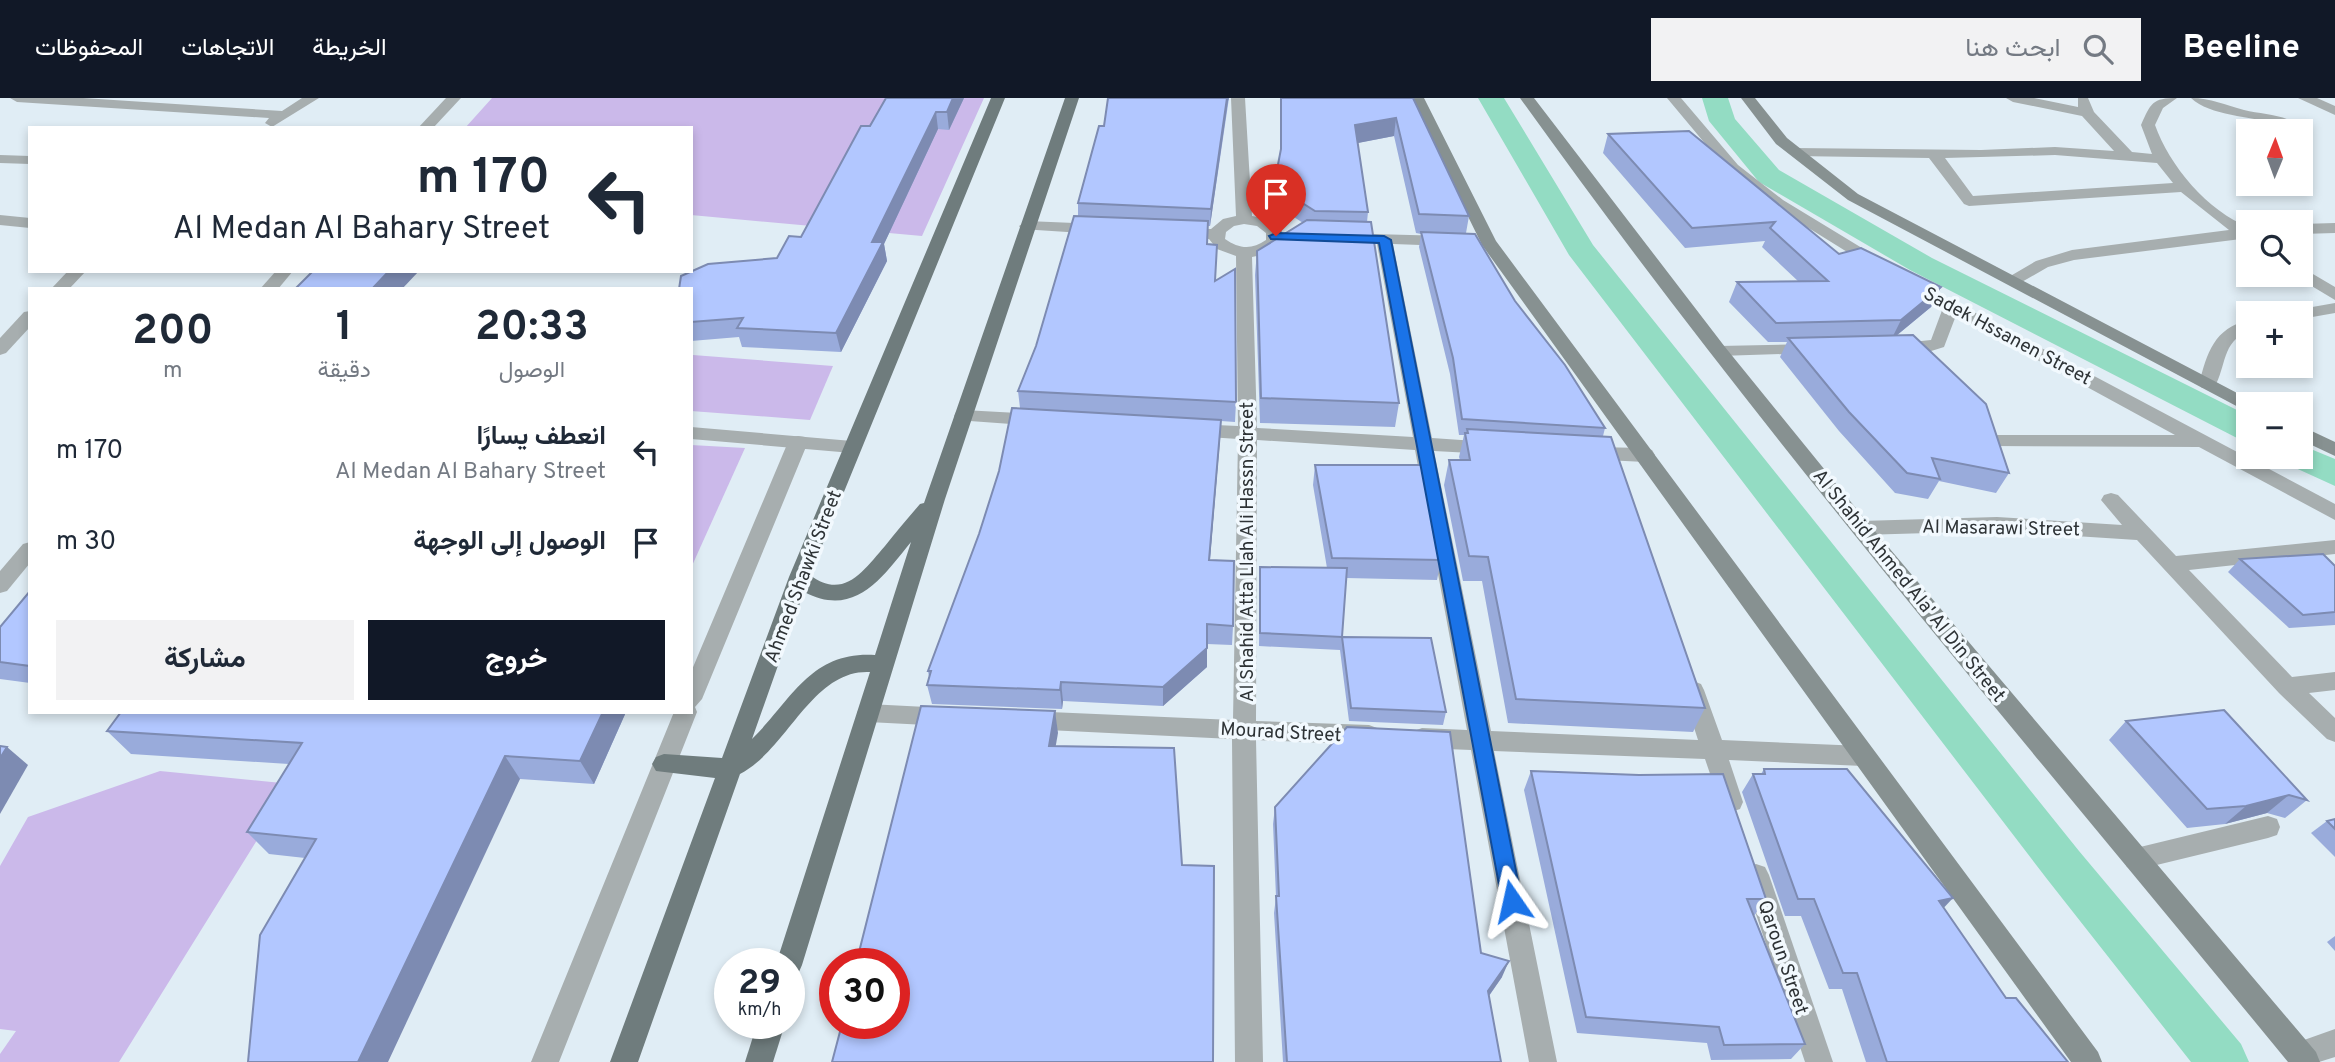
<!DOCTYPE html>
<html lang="ar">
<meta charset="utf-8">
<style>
body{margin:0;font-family:Overpass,Vazirmatn,sans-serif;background:#f2f2f3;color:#1f2937;direction:rtl;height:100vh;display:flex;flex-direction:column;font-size:26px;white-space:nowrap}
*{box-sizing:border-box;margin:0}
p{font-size:23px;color:#747a83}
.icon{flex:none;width:38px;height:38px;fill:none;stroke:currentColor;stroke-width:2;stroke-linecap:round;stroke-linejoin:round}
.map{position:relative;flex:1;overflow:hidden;direction:ltr}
.details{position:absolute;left:28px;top:189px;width:665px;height:427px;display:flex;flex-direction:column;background:#fff;border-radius:0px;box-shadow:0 4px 10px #0003;direction:rtl}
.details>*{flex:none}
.guide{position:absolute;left:28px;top:28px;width:665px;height:147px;border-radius:0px;box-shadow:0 4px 10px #0003;direction:rtl;background:#fff;color:#1f2937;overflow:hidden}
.needle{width:46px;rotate:1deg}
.controls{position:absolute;left:2236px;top:21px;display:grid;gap:14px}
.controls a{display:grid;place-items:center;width:77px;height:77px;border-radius:0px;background:#fff;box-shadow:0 4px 10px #0003;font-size:35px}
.speed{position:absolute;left:714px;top:850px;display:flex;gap:14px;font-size:35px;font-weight:700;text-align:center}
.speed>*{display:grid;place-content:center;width:91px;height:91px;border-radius:50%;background:#fff;box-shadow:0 4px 10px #0003;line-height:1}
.speed small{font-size:18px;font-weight:400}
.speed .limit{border:10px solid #d22;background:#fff;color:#111}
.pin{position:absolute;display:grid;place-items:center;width:60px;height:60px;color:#fff;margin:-72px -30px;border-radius:50% 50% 50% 0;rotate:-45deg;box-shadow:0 0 7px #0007}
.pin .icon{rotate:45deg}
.me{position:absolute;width:77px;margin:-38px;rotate:349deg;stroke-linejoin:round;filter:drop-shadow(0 0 5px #0008)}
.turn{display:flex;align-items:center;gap:24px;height:147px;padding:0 28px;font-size:32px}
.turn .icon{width:91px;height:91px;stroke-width:2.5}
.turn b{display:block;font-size:49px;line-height:60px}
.eta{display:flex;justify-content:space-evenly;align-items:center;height:119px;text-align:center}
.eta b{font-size:42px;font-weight:700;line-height:49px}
.button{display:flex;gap:14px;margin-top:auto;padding:14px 28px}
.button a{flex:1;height:80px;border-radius:0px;background:#111827;color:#fff;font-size:28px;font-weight:700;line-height:80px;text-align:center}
.button a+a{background:#f2f2f3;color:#1f2937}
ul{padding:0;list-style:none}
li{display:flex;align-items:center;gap:21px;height:91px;padding:0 28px}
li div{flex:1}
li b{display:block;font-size:26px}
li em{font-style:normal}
header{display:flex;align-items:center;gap:42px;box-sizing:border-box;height:98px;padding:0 35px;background:#111827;color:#fff}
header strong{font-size:33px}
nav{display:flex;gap:38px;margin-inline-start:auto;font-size:24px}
.search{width:490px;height:63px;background:#f2f2f3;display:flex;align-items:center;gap:18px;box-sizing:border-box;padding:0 24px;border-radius:0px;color:#747a83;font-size:26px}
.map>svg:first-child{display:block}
.green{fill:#cbb9ea}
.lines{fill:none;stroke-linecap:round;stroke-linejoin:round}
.canal{fill:#93dcc3;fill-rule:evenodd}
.lane{fill:#a7aeaf;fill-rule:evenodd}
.street{fill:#a7aeaf;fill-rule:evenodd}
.secondary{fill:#879191;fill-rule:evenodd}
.primary{fill:#6f7c7d;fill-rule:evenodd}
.wall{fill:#99abdb}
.shaded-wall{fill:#7d8bb2}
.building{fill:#b2c7ff;stroke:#7d8bb2;stroke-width:2}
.route{fill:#1a73e8;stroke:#114b97;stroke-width:2}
.labels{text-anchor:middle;stroke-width:7;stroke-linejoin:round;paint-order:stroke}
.street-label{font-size:19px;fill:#2e3336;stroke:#f2f9fe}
</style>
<header>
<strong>Beeline</strong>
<div class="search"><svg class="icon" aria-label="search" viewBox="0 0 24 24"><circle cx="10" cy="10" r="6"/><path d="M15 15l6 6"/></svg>ابحث هنا</div>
<nav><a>الخريطة</a><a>الاتجاهات</a><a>المحفوظات</a></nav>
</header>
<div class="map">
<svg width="2335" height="964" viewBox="0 0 2335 964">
<rect width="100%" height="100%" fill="#e0edf5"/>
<!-- green -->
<g class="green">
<polygon points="492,0 984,0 922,138 691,117 691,30 465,30"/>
<polygon points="691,257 693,257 833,268 810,322 691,313"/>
<polygon points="691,347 745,350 691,470"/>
<polygon points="160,673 292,686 119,964 0,964 0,956 16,933 0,931 0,768 28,719"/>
</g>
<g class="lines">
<!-- canal -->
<g class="canal">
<polygon points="1478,0 1504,0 1593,147 2079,753 2241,946 2249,964 2191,964 2047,781 1569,157"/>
<polygon points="1702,0 1728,0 1735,21 1779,72 1932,160 2249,318 2249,343 2237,340 1910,172 1759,84 1709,23"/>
<polygon points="2301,347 2335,361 2335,388 2289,367 2284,359 2301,359"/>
</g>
<!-- lane -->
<g class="lane">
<polygon points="1952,202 1960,207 1944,249 1928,254 1893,254 1891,250 1893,246 1931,242 1944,207"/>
<polygon points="1809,246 1815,247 1817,251 1815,255 1719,258 1711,253 1719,248"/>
<polygon points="691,329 852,343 861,349 852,355 691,341"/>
</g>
<!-- street -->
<g class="street">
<polygon points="10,0 83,0 282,13 302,0 319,0 272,29 265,25 269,20 17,4"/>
<polygon points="446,0 461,0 433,30 418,30"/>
<path d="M1231 0H1245L1252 118 1268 121 1282 133 1280 147 1266 156 1252 159 1257 330 1413 339 1377 146 1366 144 1364 141 1372 136 1448 138 1456 143 1448 148 1393 146 1432 340 1490 344 1497 345 1500 350 1497 355 1490 356 1434 353 1491 633 1698 642 1682 592 1685 586 1693 583 1701 586 1704 592 1722 642 1863 648 1871 651 1875 658 1871 665 1863 668 1729 662 1743 704 1740 711 1731 714 1722 711 1705 661 1494 653 1557 964H1529L1471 652 1422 650 1414 647 1410 640 1414 633 1422 630 1467 632 1415 352 1257 342 1256 623 1369 627 1377 630 1381 637 1377 644 1369 647 1256 642 1263 964H1235L1232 641 1027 631 1019 629 1015 622 1019 615 1027 613 1233 622 1238 341 1193 338 1186 336 1184 332 1186 328 1193 326 1238 328 1236 158 1217 151 1209 141 1179 140 1171 135 1179 130 1211 131 1223 121 1236 118ZM1244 126 1257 128 1266 135V142C1252 152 1239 151 1225 141L1226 134 1234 128Z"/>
<polygon points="1667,0 1681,0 1738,67 1783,102 1885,164 1887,167 1885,170 1873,170 1773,108 1728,73"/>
<path d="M2006 0H2034L2078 9V0H2088L2094 14 2132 54 2152 56 2141 27C2151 5 2152 0 2177 0L2163 10 2155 27C2169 67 2208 114 2249 129V140L2074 162 2048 169 2013 189 2005 184 2007 180 2036 163 2072 152 2229 132 2181 94 1969 108 1964 106 1929 60 1794 58 1787 54 1794 50 1981 52 2055 49 2114 53 2082 18 2013 4ZM2055 57 2157 65 2173 85 1973 98 1945 60Z"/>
<path d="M2191 0C2211 0 2225 7 2244 12 2265 17 2290 16 2305 33L2301 37V33C2290 33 2285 30 2275 26 2251 18 2210 18 2191 0Z"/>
<polygon points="2298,0 2317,0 2335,8 2335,17"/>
<polygon points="0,57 30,58 30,66 0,65"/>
<polygon points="0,117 30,120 30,130 0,127"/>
<polygon points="1027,123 1098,126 1106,131 1098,136 1021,131 1019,128"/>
<polygon points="2335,125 2335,135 2301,136 2301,126"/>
<polygon points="2301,169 2335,189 2335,202 2295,178 2301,177"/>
<polygon points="68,173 86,173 69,191 51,191"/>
<polygon points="276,173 293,173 278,191 260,191"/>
<polygon points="1910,180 2335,406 2335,422 2199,349 1991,348 1989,343 1991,338 1998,337 2175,337 1904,189 1902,185 1904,181"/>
<polygon points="2335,205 2335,215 2301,221 2301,215 2293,215 2301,211"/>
<polygon points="30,213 30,229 6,255 0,257 0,240 24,214"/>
<path d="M2249 222V233C2221 244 2227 268 2214 290H2202L2199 286C2207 255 2214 230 2249 222Z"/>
<polygon points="963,312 1039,316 1046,318 1048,322 1046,326 1039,328 956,322 954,318 956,314"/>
<polygon points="798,338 805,339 808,344 702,601 695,609 697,614 559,964 531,964 674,614 691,614 691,574 788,344 791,339"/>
<polygon points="1592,349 1645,350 1652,352 1655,357 1652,362 1645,364 1585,361 1582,356 1585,351"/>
<polygon points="2111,395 2118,397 2176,458 2335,442 2335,456 2189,472 2292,579 2335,574 2335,592 2309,595 2335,620 2335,644 2327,641 2279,595 2137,442 1997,433 1861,437 1854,435 1851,430 1854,425 1861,423 1997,419 2122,427 2101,402 2104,397"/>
<polygon points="30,444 30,465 7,493 0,495 0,473 23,446"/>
<polygon points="868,606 946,610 954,612 957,619 954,626 946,628 868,624 860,622 857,615 860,608"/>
<polygon points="2268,718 2277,721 2280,729 2277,737 2268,740 2136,772 2127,769 2123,761 2127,753 2136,750"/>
<polygon points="1756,766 1765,769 1769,777 1833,964 1805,964 1743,777 1747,769"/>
<polygon points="2335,931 2335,959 2319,964 2289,964 2286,957 2290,947"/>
</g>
<!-- secondary -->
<g class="secondary">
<polygon points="1410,0 1424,0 1496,143 2098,954 2102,964 2071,964 1482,147"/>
<path d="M1520 0H1534L1725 249 1868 425 2316 954 2320 964H2288C2028 647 1759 334 1520 0Z"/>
<polygon points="1741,0 1755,0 1787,40 1858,96 2258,306 2249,306 2249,313 2242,311 1848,102 1776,46"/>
<polygon points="2301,328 2335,344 2335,358 2301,342"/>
</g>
<!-- primary -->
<g class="primary">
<path d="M991 0H1005L810 477C844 503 864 472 885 448 896 434 908 420 920 406L924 405 1065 0H1079L945 401 802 867 798 876 789 879V866H776L870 574C812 571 788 651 740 676L638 964H610L715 680 656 673 652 666 656 659 664 656 722 660 789 479ZM911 444 875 557C810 553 792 602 752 641L804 494C856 521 883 478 911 444Z"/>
<polygon points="757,926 785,926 773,964 745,964"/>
</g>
</g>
<!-- wall -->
<g class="wall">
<polygon points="886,0 964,0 949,32 938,31 884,146 887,163 841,254 742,249 739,239 691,243 691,191 777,160 801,139"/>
<polygon points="1108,0 1229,0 1210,128 1208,128 1207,146 1216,183 1236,304 1235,324 1221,323 1210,462 1233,528 1232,547 1207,546 1207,569 1163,608 1063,603 1062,611 932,606 927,587 929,579 928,573 979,436 1020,310 1018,293 1036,248 1078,118 1078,105 1104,28"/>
<polygon points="1280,0 1413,0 1469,118 1466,135 1605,330 1603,338 1705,610 1693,634 1508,625 1482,483 1463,483 1444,387 1449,362 1460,362 1459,359 1464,337 1459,337 1450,276 1419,149 1421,136 1416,135 1394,38 1357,45 1368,114 1367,124 1399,305 1395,329 1260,325 1255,177 1257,153 1303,125 1273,105 1274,87 1280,58"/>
<polygon points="1608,36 1839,156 1941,189 1931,209 1896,238 2009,375 1996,395 1939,383 1928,401 1895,395 1839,333 1780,259 1787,244 1768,244 1729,204 1737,184 1799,184 1762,149 1765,143 1685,150 1603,55"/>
<polygon points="1315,367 1441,462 1437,482 1346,480 1342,539 1446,614 1443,627 1349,623 1340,552 1259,548 1260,469 1327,470 1313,387"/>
<polygon points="2240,461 2335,468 2335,527 2289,530 2228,474"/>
<polygon points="30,493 30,585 0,581 0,529"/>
<polygon points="626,614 594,686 520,681 305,760 269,756 247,734 289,666 131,656 107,633"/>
<polygon points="2126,623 2307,702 2285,720 2267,715 2225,726 2187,730 2109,642"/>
<polygon points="1764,671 1943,810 2006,900 2068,964 1866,964 1842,891 1829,891 1801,818 1785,818 1742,694 1753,676 1761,676"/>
<polygon points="1531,673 1766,801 1754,818 1805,946 1791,961 1711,962 1707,945 1577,935 1524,692"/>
<polygon points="1275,709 1481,855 1502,879 1489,898 1501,964 1283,964 1274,815 1276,799 1273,726"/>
<polygon points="2335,721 2335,759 2311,735 2327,723"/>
<polygon points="2335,838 2335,853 2327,844"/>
</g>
<!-- shaded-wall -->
<g class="shaded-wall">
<polygon points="953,0 964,0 949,32 947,14"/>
<polygon points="1227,0 1229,0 1228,3 1210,128 1211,111"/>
<polygon points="936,14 938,31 884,146 887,163 841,254 836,235 872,144"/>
<polygon points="1396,20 1394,38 1353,46 1355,27"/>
<polygon points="389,173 419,173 402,191 372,191"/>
<polygon points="1941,189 1931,209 1891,242 1901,222"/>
<polygon points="1221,322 1220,342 1208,482 1209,462"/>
<polygon points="1207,550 1207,569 1163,608 1163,589"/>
<polygon points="1061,584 1063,603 1062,611 1060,592"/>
<polygon points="1055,613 1058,635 1052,669 1049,648"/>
<polygon points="603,614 626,614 594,686 580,663"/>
<polygon points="7,649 28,667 0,716 0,660"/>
<polygon points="505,658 520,681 388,964 358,964"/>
<polygon points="2289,697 2267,715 2225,726 2246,708"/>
<polygon points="1953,800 1937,817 1939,803"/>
<polygon points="1509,863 1502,879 1481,909 1488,893"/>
</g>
<!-- building -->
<g class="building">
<polygon points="886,0 953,0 947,14 936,14 872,144 883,144 836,235 737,230 743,220 691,224 691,191 679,191 681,178 708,166 777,160 789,138 801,139 861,28 870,28"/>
<polygon points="1108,0 1227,0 1211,111 1078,105 1099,28 1104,28"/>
<polygon points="1281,0 1413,0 1469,118 1419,116 1396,20 1355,27 1368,114 1315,113 1274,87 1281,51"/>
<polygon points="1689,33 1839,156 1861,150 1941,189 1901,222 1776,225 1737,184 1828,183 1770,130 1775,124 1692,130 1608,36"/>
<polygon points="1074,118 1208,123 1207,146 1217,147 1215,183 1235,171 1236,304 1018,293 1036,248"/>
<polygon points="1307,122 1371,124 1399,305 1261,300 1257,153"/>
<polygon points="1421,134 1475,136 1515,203 1565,267 1605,330 1462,321 1453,260"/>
<polygon points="313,173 389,173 372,191 295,191"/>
<polygon points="1913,237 1986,306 2009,375 1932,360 1940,381 1907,375 1849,314 1788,240"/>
<polygon points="1012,310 1221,322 1209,462 1234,463 1233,528 1207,526 1207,550 1163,589 1061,584 1060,592 927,587 931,573 928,573 979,436 999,373"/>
<polygon points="1467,331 1611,339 1705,610 1516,601 1488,459 1469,458 1449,362 1470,362 1465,335 1468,335"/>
<polygon points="1315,367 1423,367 1441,462 1332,460"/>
<polygon points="2323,456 2335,468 2335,514 2303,517 2240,461"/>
<polygon points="1260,469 1347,470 1342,539 1260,535"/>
<polygon points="30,493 30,568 0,564 0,529"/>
<polygon points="1342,539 1431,540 1446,614 1351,610"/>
<polygon points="921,608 1055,613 1049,648 1174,650 1182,767 1214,768 1213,964 832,964 842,926 894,926 894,866 856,866"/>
<polygon points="2224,612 2307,702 2289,697 2246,708 2207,711 2126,623"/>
<polygon points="121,614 603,614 580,663 505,658 358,964 248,964 260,837 316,741 247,734 302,645 107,633"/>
<polygon points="1347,629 1450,634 1481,855 1509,863 1488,893 1501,964 1287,964 1276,798 1279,798 1275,709"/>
<polygon points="0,648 7,649 0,660"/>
<polygon points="1764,671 1847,671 1953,800 1939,803 2006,900 2016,900 2068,964 1887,964 1857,875 1843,875 1814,801 1798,801 1753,676 1765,676"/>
<polygon points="1531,673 1639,677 1723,676 1766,801 1747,801 1805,946 1724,947 1719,929 1586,919"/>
<polygon points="2335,721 2335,731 2327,723"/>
</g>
<!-- route -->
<polygon class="route" points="1276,135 1384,138 1391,142 1522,803 1519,809 1512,812 1505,809 1502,803 1379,145 1271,141 1269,138"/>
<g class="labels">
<!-- street labels -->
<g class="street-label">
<text transform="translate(2008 237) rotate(28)" y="7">Sadek Hssanen Street</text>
<text transform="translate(2001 429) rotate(1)" y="7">Al Masarawi Street</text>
<text transform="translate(1246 454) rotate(-90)" y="7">Al Shahid Atta Llah Ali Hassn Street</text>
<text transform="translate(802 478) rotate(-69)" y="7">Ahmed Shawki Street</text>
<text transform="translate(1910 487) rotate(51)" y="7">Al Shahid Ahmed Ala' Al Din Street</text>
<text transform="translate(1281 633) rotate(3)" y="7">Mourad Street</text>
<text transform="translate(1784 859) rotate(71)" y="7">Qaroun Street</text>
</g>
</g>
</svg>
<div class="controls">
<a><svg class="needle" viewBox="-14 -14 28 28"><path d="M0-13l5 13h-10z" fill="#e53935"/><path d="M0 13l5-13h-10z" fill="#747a83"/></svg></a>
<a><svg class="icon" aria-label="search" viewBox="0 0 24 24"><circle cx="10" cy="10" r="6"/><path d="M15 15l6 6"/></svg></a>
<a>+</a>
<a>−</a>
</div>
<div class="speed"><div>29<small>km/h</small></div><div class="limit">30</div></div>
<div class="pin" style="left:1276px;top:138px;background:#d93025"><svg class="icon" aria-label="arrive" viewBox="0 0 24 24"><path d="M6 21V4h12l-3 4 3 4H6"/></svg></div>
<svg class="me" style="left:1512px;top:803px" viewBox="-20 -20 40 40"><path d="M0-17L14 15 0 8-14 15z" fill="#1a73e8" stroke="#fff" stroke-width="4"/></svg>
<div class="guide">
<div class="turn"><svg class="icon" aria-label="left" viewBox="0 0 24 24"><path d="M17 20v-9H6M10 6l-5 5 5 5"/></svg><div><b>170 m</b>Al Medan Al Bahary Street</div></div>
</div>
<section class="details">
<div class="eta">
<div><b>20:33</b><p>الوصول</p></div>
<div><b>1</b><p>دقيقة</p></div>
<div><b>200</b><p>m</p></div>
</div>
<ul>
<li><svg class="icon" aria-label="left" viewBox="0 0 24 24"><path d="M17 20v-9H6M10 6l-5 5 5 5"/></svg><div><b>انعطف يسارًا</b><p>Al Medan Al Bahary Street</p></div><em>170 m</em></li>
<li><svg class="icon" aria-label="arrive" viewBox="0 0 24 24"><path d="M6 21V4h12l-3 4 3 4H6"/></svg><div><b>الوصول إلى الوجهة</b></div><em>30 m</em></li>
</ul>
<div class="button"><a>خروج</a><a>مشاركة</a></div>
</section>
</div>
